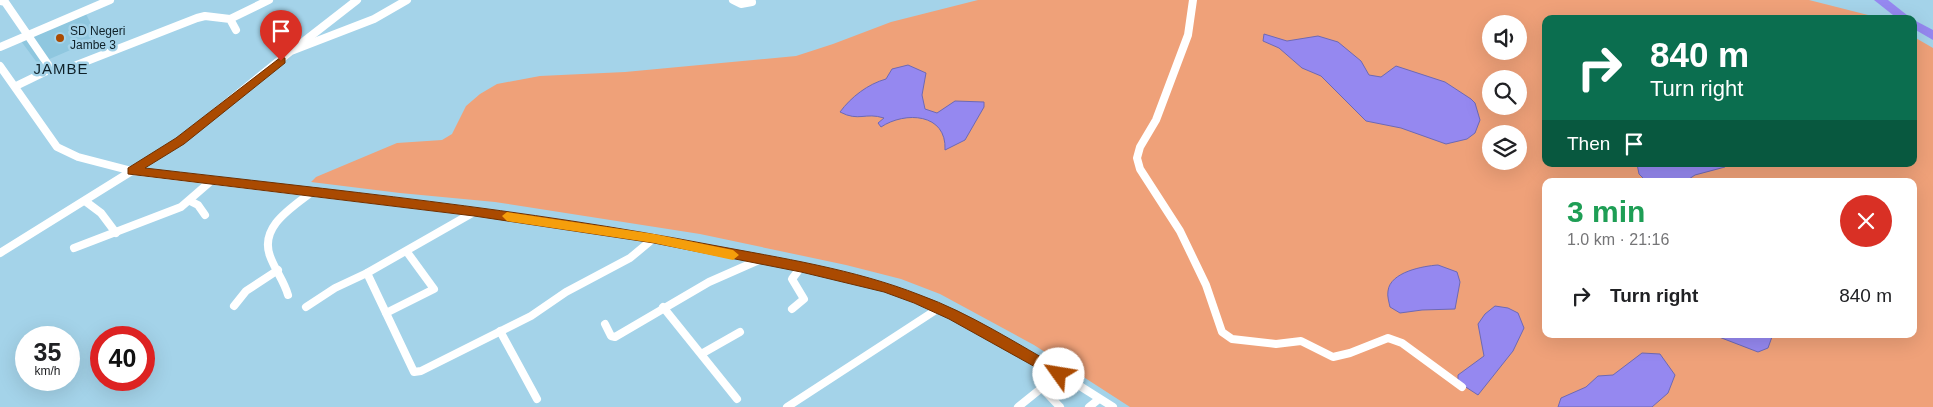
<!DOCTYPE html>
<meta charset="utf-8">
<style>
body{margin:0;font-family:Helvetica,sans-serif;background:#f6f6f6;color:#202124;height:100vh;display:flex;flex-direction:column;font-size:19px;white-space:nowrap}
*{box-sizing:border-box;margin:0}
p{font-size:16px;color:#757577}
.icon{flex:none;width:28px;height:28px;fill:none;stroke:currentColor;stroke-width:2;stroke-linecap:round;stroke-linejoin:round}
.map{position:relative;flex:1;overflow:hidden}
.drawer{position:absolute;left:1542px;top:178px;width:375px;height:160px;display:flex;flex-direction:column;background:#fff;border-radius:10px;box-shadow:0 5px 20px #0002}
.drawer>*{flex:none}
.top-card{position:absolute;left:1542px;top:15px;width:375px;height:152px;border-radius:10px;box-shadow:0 5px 20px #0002;background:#0b6e4f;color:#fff;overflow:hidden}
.tools{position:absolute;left:1482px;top:15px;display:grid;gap:10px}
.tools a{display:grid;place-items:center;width:45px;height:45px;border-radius:50%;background:#fff;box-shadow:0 5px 20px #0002;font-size:25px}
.speed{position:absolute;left:15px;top:326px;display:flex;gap:10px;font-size:25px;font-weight:700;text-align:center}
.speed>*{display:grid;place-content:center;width:65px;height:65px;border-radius:50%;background:#fff;box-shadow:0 5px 20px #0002;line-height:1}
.speed small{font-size:12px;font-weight:400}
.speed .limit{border:8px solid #d22;background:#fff;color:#111}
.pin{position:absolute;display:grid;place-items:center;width:42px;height:42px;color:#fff;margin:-51px -21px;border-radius:50% 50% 50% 0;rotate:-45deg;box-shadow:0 0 5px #0007}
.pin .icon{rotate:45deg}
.me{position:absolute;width:55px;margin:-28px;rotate:302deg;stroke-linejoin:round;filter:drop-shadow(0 0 4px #0008)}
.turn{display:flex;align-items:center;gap:18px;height:105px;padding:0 25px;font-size:22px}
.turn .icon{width:65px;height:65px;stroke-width:2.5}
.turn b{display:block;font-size:35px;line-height:42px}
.then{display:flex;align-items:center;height:48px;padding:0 25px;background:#0003;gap:10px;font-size:19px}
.round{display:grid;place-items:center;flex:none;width:52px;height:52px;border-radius:26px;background:#f6f6f6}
.summary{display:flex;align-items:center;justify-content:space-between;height:85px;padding:0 25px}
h1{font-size:30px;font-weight:700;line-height:38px;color:#1e9e55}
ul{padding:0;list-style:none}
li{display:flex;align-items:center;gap:15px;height:65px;padding:0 25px}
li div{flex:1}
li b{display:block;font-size:19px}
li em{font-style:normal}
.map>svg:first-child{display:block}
.built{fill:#8fc7df}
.green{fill:#efa179;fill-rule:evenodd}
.water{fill:#9588f0;stroke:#6d69b4}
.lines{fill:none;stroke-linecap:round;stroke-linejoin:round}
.river{fill:#9588f0;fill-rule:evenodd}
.minor{stroke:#fff;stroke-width:8}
.route{fill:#aa4a01;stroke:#6e3001}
.slow{fill:#f59e0b}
.poi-dot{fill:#aa4a01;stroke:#a4d3e9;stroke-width:2}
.labels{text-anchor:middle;stroke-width:5;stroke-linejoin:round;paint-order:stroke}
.poi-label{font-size:12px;fill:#0f2129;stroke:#a4d3e9;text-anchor:start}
.quarter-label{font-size:15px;letter-spacing:1px;fill:#0f2129;stroke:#a4d3e9}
</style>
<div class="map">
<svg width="1933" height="407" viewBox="0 0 1933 407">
<rect width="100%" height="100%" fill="#a4d3e9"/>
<!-- built -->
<polygon class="built" points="86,14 97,36 87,40 89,42 38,64 21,41"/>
<!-- green -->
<path class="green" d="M978 0H1809L1872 16 1878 19H1546V164H1914V37L1933 48V407H1130L1034 345 940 294 901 279 846 265 700 234 495 202 400 193 311 182 316 177 397 143 442 140 452 134 466 106 480 94 497 84 540 76 625 72 796 56 833 44 891 22ZM1491 24H1519V51H1491ZM1491 79H1519V106H1491ZM1491 134H1519V161H1491ZM1546 181H1914V334H1546Z"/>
<!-- water -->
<g class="water">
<polygon points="1264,34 1287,41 1318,36 1338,42 1361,61 1369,75 1381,77 1396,66 1445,82 1471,99 1475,103 1480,120 1475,133 1467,139 1446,144 1401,128 1366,121 1321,76 1302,68 1279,48 1263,41"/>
<path d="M908 65 926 73 922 95 925 109 937 113 955 101 984 102V107L965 140 945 150C947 113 905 111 881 127L878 123 884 118C865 112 859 122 840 112 851 97 868 84 886 79L892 69Z"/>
<polygon points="1637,164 1727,164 1725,167 1695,175 1686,181 1646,181 1639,174"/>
<path d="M1438 265 1457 272 1460 282 1455 309 1422 310 1400 313 1390 307C1389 302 1387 296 1388 291 1390 272 1423 266 1438 265Z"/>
<polygon points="1495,306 1508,308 1518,313 1524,328 1513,351 1478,395 1458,382 1458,375 1484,356 1478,324 1485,314"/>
<polygon points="1703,334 1773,334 1768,348 1758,352 1719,337"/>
<polygon points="1642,353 1660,354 1675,375 1668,393 1652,407 1558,407 1561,398 1586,387 1598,376 1613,375"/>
</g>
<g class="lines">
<!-- river -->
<g class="river">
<polygon points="1874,0 1888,0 1912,19 1898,19"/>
<polygon points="1914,20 1933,30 1933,40 1914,29"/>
</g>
<!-- minor -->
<g class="minor">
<polyline points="733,0 741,4 752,2"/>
<polyline points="1193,0 1188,35 1156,120 1140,147 1137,158 1140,169 1180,231 1206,285 1222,332 1232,339 1276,344 1301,341 1333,357 1350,353 1388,338 1402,343 1462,387"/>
<polyline points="0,1 5,2 51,69"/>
<polyline points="230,19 269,0"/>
<polyline points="298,46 357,0"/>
<polyline points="0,47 110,0"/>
<polyline points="0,66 57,147 78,157 132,171 474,212 654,238 801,267 884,287 954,315 1045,364 1113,407"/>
<polyline points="16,86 51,69 69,68 197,18 205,16 230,19 236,30"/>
<polyline points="85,201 101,213 116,233"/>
<polyline points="190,201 198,205 205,215"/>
<polyline points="474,212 367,273 414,372 421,371 531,316 566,292 630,258 654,238"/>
<polyline points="74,248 181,207 211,181"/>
<polyline points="0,253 180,141 291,51 374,19 407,0"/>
<path d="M288 295C284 281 275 270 270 256 259 226 293 207 313 191"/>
<polyline points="234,306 246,291 278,270"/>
<polyline points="306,307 335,288 367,273"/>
<polyline points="663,307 737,399"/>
<polyline points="792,309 804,299 792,279 801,267"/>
<polyline points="386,313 434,289 407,252"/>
<polyline points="605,324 611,336 615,337 709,282 759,260"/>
<polyline points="500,331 537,399"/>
<polyline points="703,353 740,332"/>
<polyline points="1042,388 1060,407"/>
<polyline points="787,407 939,308"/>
<polyline points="1018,407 1059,374"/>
<polyline points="1089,407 1099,399"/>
</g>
</g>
<!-- route -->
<path class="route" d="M281 57 285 58V63L184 144 145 168C334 190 525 209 712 245 781 258 854 269 920 295 970 313 1017 344 1064 370L1066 374 1064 378H1055L949 319 914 303 884 292 801 272 654 243 474 216 128 174V168L176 138Z"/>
<!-- slow -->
<polygon class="slow" points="507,212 654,234 733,250 739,255 733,260 654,243 507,221 502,216"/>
<!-- markers -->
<circle class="poi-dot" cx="60" cy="38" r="5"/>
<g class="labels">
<!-- poi labels -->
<g class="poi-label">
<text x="70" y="35">SD Negeri<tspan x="70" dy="14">Jambe 3</tspan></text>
</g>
<!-- quarter labels -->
<g class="quarter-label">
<text x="61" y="74">JAMBE</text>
</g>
</g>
</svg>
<div class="tools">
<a><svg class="icon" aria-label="sound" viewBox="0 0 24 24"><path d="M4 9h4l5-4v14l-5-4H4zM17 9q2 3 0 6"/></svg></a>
<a><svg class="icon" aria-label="search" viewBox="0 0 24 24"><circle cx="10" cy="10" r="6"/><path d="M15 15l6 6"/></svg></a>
<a><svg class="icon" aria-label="layers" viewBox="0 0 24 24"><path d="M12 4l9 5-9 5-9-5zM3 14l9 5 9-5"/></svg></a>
</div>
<div class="speed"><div>35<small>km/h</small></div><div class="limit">40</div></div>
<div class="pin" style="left:281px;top:61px;background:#d93025"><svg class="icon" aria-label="arrive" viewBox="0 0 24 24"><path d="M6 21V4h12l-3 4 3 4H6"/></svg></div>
<svg class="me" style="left:1059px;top:374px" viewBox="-20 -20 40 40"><circle r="19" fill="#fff"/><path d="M0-13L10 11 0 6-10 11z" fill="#aa4a01"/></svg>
<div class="top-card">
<div class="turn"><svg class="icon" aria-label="right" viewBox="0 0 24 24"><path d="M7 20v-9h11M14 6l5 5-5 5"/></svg><div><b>840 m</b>Turn right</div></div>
<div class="then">Then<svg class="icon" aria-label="arrive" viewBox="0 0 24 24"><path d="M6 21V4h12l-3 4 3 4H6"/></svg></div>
</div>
<section class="drawer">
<div class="summary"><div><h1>3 min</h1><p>1.0 km · 21:16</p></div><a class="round" style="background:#d93025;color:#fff"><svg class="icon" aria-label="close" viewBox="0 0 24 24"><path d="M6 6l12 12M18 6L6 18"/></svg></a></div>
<ul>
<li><svg class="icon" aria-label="right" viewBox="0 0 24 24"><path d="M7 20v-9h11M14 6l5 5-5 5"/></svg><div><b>Turn right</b></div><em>840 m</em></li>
</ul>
</section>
</div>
